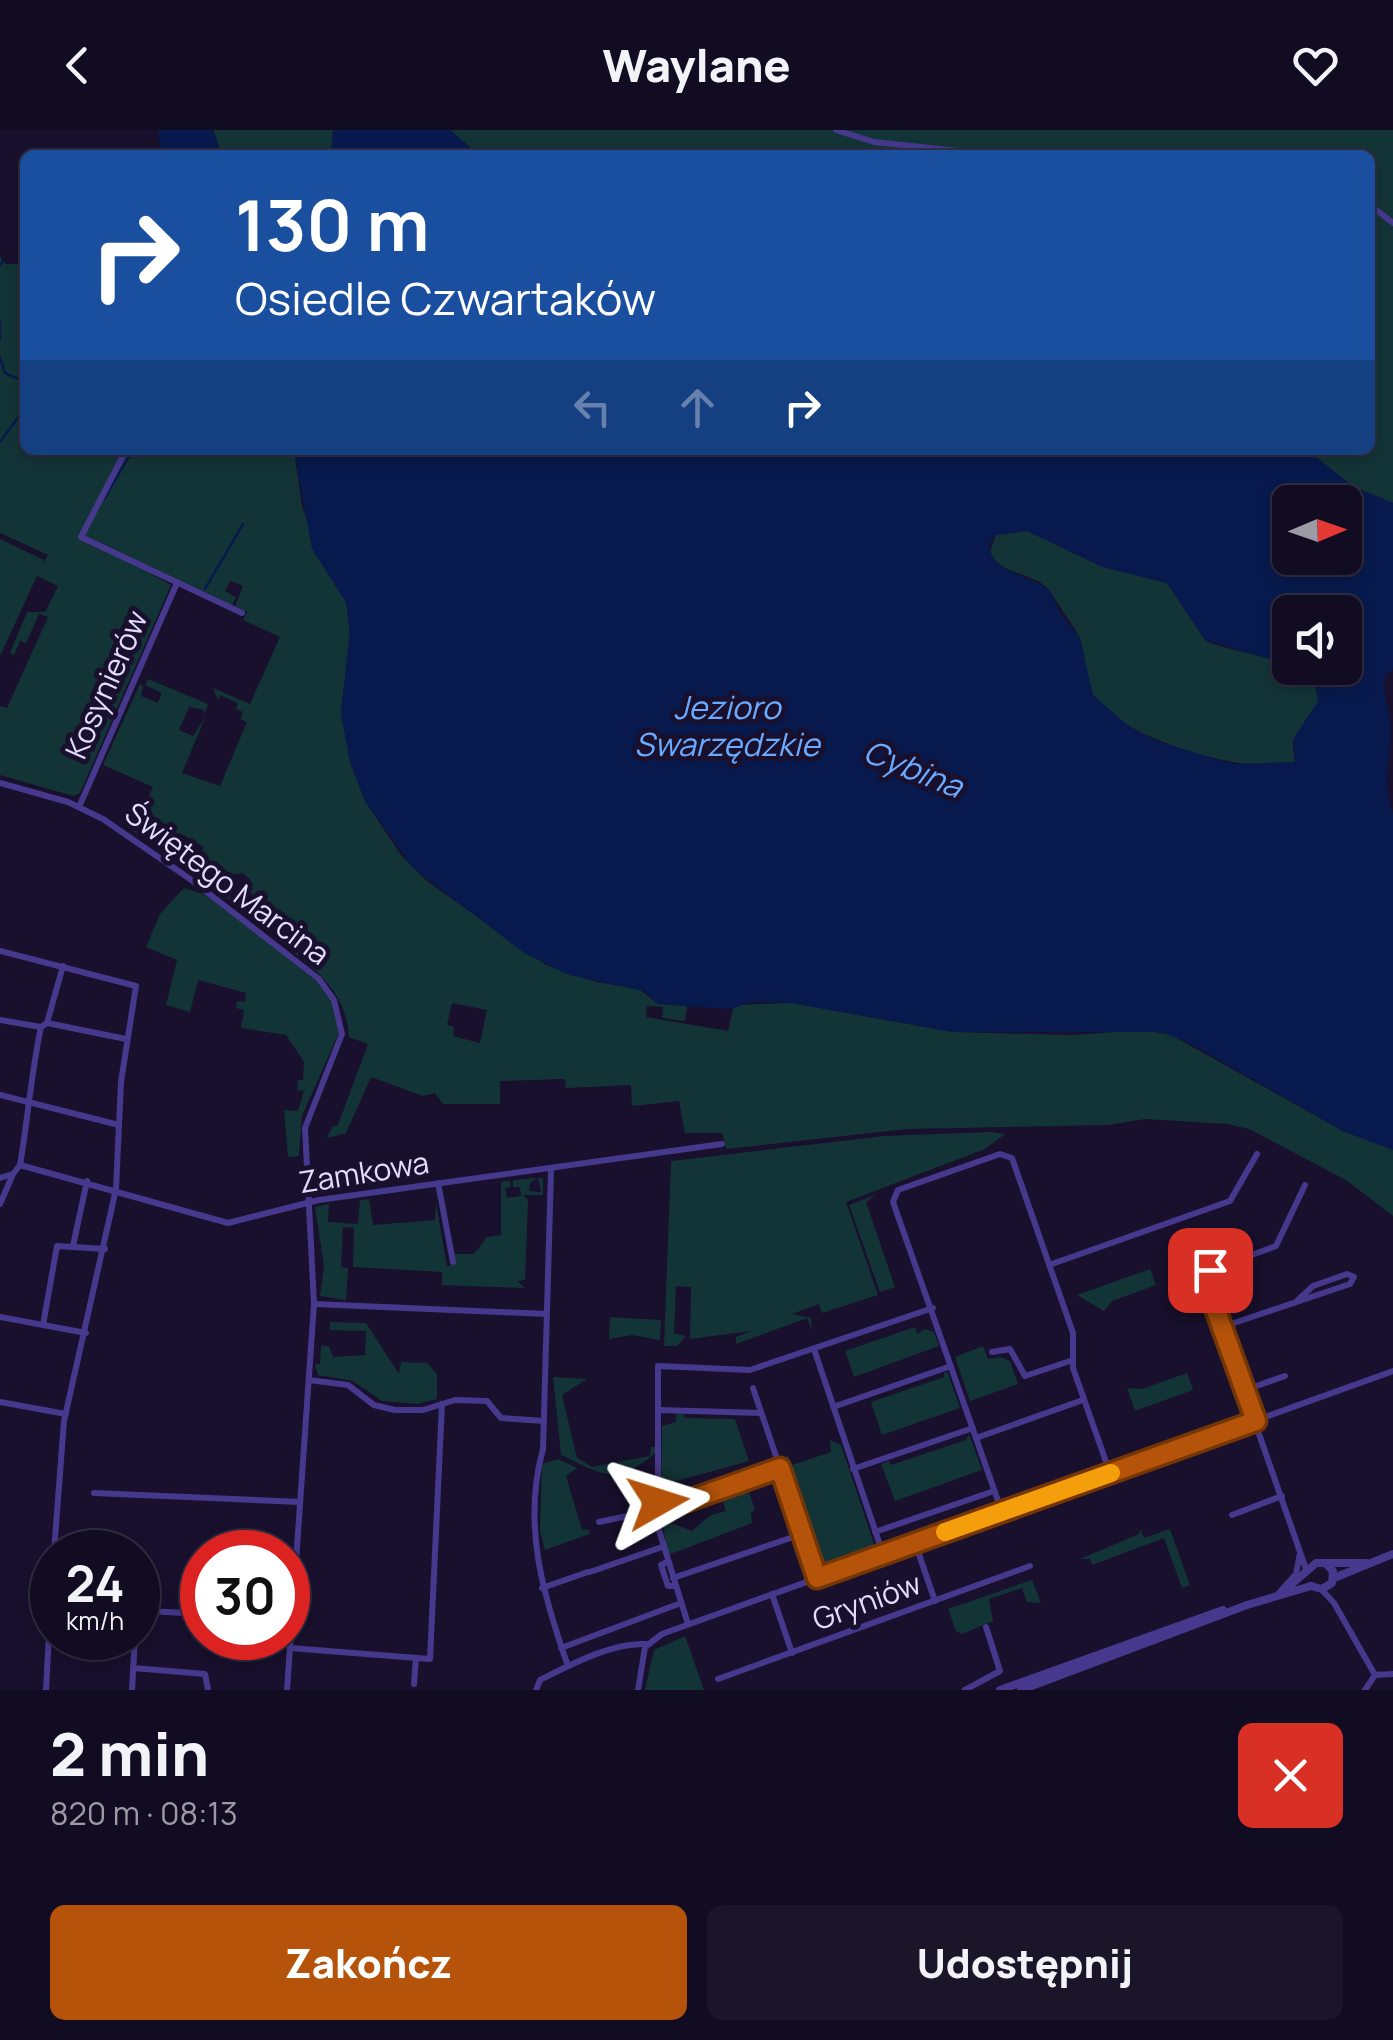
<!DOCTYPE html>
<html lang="pl">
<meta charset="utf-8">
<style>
body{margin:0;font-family:Manrope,sans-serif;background:#1b152a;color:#f1f3f6;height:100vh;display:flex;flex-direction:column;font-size:38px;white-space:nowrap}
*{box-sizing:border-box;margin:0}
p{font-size:32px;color:#9c9ba5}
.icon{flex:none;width:55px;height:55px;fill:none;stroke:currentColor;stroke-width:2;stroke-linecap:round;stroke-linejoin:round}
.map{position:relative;height:1560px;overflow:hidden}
.details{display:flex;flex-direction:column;background:#120c22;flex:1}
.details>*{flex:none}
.guide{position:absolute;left:20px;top:20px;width:1355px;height:305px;border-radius:15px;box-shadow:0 5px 15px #0003,0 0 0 2px #312c40;background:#1a4fa0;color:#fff;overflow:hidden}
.needle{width:65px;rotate:88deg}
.controls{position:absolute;left:1272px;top:355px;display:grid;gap:20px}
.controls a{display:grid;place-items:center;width:90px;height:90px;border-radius:15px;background:#120c22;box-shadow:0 5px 15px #0003,0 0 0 2px #312c40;font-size:50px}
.speed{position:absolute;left:30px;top:1400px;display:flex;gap:20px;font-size:50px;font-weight:700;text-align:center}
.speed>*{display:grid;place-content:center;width:130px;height:130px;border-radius:50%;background:#120c22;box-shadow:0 5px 15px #0003,0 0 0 2px #312c40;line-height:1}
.speed small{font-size:25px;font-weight:400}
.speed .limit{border:15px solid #d22;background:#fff;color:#111}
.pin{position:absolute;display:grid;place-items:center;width:85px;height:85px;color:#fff;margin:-42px;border-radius:20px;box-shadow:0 5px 15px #0006}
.me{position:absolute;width:110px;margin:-55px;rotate:84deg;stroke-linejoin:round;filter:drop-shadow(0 0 8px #0008)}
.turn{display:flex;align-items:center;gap:35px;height:210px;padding:0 50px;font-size:45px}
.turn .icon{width:130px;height:130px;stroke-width:2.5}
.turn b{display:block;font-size:70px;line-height:85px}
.lanes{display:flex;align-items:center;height:95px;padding:0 50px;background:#0003;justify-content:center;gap:50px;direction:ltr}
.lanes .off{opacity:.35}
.round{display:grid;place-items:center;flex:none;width:105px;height:105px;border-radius:15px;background:#1b152a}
.headline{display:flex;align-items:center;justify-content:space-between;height:170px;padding:0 50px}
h1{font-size:60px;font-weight:800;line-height:75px}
.cta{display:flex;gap:20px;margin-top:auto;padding:20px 50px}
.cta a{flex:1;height:115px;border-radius:15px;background:#b45309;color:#fff;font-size:40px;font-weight:800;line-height:115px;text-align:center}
.cta a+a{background:#1b152a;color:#f1f3f6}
header{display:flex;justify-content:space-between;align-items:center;height:130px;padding:0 50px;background:#120c22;font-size:45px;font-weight:800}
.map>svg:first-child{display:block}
.green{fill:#133437;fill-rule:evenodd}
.water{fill:#081a4d;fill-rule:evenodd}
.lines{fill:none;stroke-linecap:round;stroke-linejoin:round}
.stream{stroke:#081a4d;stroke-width:2.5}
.minor{stroke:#46398d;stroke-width:6}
.tertiary{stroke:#46398d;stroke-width:8}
.route-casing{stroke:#753606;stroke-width:25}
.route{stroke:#b45309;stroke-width:18}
.slow{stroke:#f59e0b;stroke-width:18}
.labels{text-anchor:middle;stroke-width:10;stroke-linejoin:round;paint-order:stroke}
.street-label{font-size:30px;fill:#e4dcff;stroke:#18102d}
.water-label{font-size:32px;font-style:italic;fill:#6aaaff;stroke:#18102d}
</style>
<header><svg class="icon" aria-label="back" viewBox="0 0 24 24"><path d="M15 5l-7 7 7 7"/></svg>Waylane<svg class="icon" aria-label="heart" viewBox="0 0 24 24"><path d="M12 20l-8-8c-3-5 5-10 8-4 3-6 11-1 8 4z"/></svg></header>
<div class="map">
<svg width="1393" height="1560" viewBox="0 0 1393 1560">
<rect width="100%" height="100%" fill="#18102d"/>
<!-- green -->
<g class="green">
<polygon points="213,0 333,0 331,25 222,25"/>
<polygon points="450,0 1393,0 1393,373 1354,357 1317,328 1298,320 1370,320 1370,25 479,25"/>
<path d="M0 127 6 134H21L25 128V320H294L302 377 333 452 346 472 350 502 341 583 350 632 365 671 401 725 428 752 546 835 596 852 639 859 658 874 687 876 685 891 662 888 663 877 647 876 646 887 728 901 734 875 792 873 953 902 1073 905 1143 900 1171 905 1343 1001 1393 1020V1086L1346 1050 1249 999 1227 994 1145 989 1108 995 907 999 726 1019 722 1003H685L679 971 632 976 631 955 566 958 565 949 500 951V974H443L435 963 423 966 371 947 346 1003 327 1008 332 997 338 995 368 914 349 907C346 862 318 841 284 815L294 803 292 797 267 784 264 788 252 778 246 784 240 779 252 774 259 778 267 767 258 760 249 771 243 766 234 774 236 758 242 762 250 749 242 743 233 745 230 771 191 741 204 717 180 703 171 720 179 725 187 715 195 720 196 731 188 739 134 702 129 697 136 693 153 657 103 635 140 554 143 556 141 566 158 573 162 563 145 555 148 549 208 574 204 585V580L189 577 179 600 193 606 205 588 182 643 220 656 247 592 240 589 243 582 236 579 238 573 220 565 218 570 213 558 250 574 280 507 243 490 247 482 235 476 243 456 230 451 225 461 236 467 232 475 86 406 171 455 80 663 73 666 0 645V576L7 578 48 487 39 484 26 513 20 511 14 525 10 523 27 482H45L58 456 37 446 0 526V409L44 430 42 436 48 425 0 403ZM452 873 487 880 480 913 453 906 454 897 447 895Z"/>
<path d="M1027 401 1103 437 1167 453 1205 510C1232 526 1331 527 1317 577 1313 590 1299 597 1294 609 1291 616 1295 625 1295 632 1253 648 1122 608 1095 569 1083 550 1087 529 1080 509 1077 500 1058 475 1052 464 1038 441 1002 448 990 422L996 405Z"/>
<polygon points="184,758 206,765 318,852 331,869 340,900 302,986 299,1026 288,1027 284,980 298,981 304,961 297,960 298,950 303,950 304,932 286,905 241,898 244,880 236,878 237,871 245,872 246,863 198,850 190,882 166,875 177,830 146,817 160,784"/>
<polygon points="991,1002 1005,1004 985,1019 846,1072 878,1165 822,1183 819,1174 792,1184 811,1188 812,1200 807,1188 736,1214 736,1207 751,1201 690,1209 691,1157 676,1156 674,1203 686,1206 677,1216 664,1216 671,1031 885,1006"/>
<polygon points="537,1048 530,1053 529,1061 541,1062 538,1048 543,1048 543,1065 523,1065 528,1070 525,1150 517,1151 525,1158 442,1155 442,1142 353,1137 354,1098 343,1097 341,1137 348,1138 346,1170 320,1166 324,1136 315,1077 329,1074 328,1092 358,1094 360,1070 369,1069 373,1095 435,1090 436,1072 447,1137 456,1131 454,1124 474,1124 487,1107 501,1105 501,1052 510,1051 511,1057 505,1058 507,1068 521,1066 520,1057 513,1057 513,1050"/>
<polygon points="876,1065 866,1072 895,1157 880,1162 849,1075"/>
<polygon points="1150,1139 1156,1155 1112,1171 1104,1181 1077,1165"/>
<polygon points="610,1187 661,1190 660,1210 632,1205 609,1209"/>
<polygon points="330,1192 366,1193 399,1244 401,1232 427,1233 437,1244 437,1269 417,1274 382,1271 353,1251 318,1245 315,1234 320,1234 321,1216 329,1216 333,1227 365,1225 366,1201 330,1200"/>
<polygon points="915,1197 917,1204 925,1199 934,1202 939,1216 854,1247 845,1221"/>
<polygon points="983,1216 988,1229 1000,1227 1010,1231 1018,1254 970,1271 955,1227"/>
<polygon points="944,1242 948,1243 960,1278 882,1305 871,1272 944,1247"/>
<polygon points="1187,1243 1193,1260 1135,1281 1127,1258 1142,1259"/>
<path d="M553 1247 587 1249 562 1265 577 1328 592 1337 650 1326 651 1317H655V1323C616 1357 604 1345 561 1325Z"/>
<polygon points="683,1283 685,1288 735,1289 749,1331 662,1355 666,1368 675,1366 677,1372 665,1376 661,1371 662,1296 676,1292 676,1284"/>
<polygon points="969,1304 982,1340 895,1371 881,1334 889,1331 891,1335 966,1310"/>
<polygon points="830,1310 841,1315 874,1414 874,1419 824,1436 813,1429 782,1331 788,1325 792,1335 831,1322"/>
<polygon points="558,1329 577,1338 566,1346 582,1400 588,1399 590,1404 545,1420 540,1401 542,1334"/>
<polygon points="763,1348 767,1358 761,1351 747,1356 755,1380 751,1382 752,1393 668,1425 661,1385 667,1382 669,1392 692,1401 711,1385 726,1381 722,1368 697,1378 669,1381"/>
<polygon points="1140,1399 1144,1408 1170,1399 1190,1455 1182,1458 1164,1408 1092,1435 1090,1429 1080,1429 1139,1404"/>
<polygon points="1032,1450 1041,1473 1027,1472 1022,1458 989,1469 993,1491 962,1504 956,1501 948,1479"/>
<polygon points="685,1506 704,1560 645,1560 654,1520"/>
</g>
<!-- water -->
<g class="water">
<polygon points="158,0 213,0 222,25 161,25"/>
<polygon points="333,0 450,0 479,25 331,25"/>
<path d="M294 320H1298L1317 328 1354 357 1393 373V540L1386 545C1380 566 1392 581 1391 602 1390 632 1382 653 1393 683V1020L1343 1001 1191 914 1161 902H953L792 873 751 872 731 879 658 874 644 861 569 845 524 823 413 738 365 671 350 632 341 583 350 502 346 472 312 419ZM1345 372V428H1290V372ZM1027 401 1103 437 1167 453 1205 510 1290 535V482H1345V538H1294L1315 556 1318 571 1293 609 1295 632 1233 634 1159 612 1130 597 1093 565 1080 508 1061 484 1050 461C1031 444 991 445 989 414L996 405Z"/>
</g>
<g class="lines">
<!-- stream -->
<g class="stream">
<polyline points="0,135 3,131"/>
<polyline points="0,191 0,208"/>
<polyline points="0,227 5,243 25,252"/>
<polyline points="0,312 25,278"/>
<polyline points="104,369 131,323"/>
<polyline points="205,459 243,394"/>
</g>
<!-- minor -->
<g class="minor">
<polyline points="836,0 874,12 995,25"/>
<polyline points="1370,75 1393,93"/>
<polyline points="126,320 81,407 242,483"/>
<polyline points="0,653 68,672 103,689 190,749 319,849 334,870 342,904 305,998 314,1174 287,1560"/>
<polyline points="79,677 177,453"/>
<polyline points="0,821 136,856 121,952 116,1059 64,1291 54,1422"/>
<polyline points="0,890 41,897"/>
<polyline points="47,893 126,909"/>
<polyline points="0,965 119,995"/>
<polyline points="20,1035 228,1093 319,1070 722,1014"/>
<path d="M20 1035C28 988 31 944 41 897L47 893 63 836"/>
<path d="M551 1041 543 1319C522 1394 543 1465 568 1536"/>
<polyline points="0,1048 13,1044 20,1035"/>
<polyline points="438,1053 453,1132"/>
<polyline points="1305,1055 1276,1116 1211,1140 1205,1149 1307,1442"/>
<polyline points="0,1074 13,1044"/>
<polyline points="73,1116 87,1051"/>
<polyline points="1049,1135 1230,1071 1257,1024"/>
<polyline points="314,1174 547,1184"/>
<polyline points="0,1187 86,1203"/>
<polyline points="43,1195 57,1116 105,1119"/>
<polyline points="1222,1197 1350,1154 1354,1147 1347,1144 1313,1156 1298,1170"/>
<polyline points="814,1219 883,1424"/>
<polyline points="992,1222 1010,1219 1025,1246 1073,1230"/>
<polyline points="309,1250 348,1255 374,1275 395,1280 423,1280 455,1270 487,1271 501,1288 544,1291"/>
<polyline points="753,1258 817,1448"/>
<polyline points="1245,1260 1285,1246"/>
<polyline points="0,1272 66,1284"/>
<polyline points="833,1277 951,1236"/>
<polyline points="658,1280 761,1283"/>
<polyline points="976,1308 1083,1270"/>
<polyline points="853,1339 973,1298"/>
<polyline points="94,1363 300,1372"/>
<polyline points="1002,1382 893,1072 898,1060 1000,1024 1012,1028 1073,1203 1073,1238 1110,1343"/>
<polyline points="1232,1385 1282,1366"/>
<polyline points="599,1392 670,1377 779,1339"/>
<polyline points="875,1402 994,1361"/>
<polyline points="915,1413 935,1471"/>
<polyline points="667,1432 661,1435 668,1456 675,1456"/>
<polyline points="590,1442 662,1417"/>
<polyline points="673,1448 802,1404"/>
<polyline points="542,1458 588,1442"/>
<polyline points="1321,1459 1334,1473 1375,1545 1393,1544"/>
<polyline points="772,1464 792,1523"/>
<polyline points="1278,1464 1296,1444 1300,1423"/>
<polyline points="138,1489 148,1481 202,1484"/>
<polyline points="688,1494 658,1397 658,1236 750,1240 933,1178"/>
<polyline points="290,1518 430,1529 442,1274"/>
<polyline points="561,1518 681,1473"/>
<polyline points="133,1538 205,1544 208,1560"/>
<polyline points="718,1549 1030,1436"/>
<polyline points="414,1554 416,1528"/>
<polyline points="46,1560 52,1449"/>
<polyline points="132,1560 135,1508"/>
<path d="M536 1560 540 1550C570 1535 613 1512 646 1514"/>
<polyline points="638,1560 645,1517 662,1504 1393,1241"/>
<polyline points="965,1560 1000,1541 986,1497"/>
<polyline points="1365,1560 1375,1545"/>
</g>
<!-- tertiary -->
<g class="tertiary">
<polyline points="1334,1448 1393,1424"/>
<polyline points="1311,1456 1322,1459 1332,1453 1333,1441 1326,1434"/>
<polyline points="1286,1459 1316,1433 1366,1433"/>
<polyline points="1000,1560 1223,1480"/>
<polyline points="1021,1560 1247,1475 1311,1456"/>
</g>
</g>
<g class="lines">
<!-- route casing -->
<g class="route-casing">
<polyline id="route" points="658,1372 657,1379 670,1377 780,1338 817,1448 1256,1291 1206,1153 1210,1140"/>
</g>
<!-- route -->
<use href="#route" class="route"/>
<!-- slow -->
<polyline class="slow" points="945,1402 1111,1343"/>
</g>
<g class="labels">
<!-- street labels -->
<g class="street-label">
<text transform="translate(107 555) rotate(-66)" y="10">Kosynierów</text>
<text transform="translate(227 754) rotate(37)" y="10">Świętego Marcina</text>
<text transform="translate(364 1043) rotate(-9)" y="10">Zamkowa</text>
<text transform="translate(867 1472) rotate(-20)" y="10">Gryniów</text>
</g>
<!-- water labels -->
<g class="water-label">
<text x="727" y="589">Jezioro<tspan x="727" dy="37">Swarzędzkie</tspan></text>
<text transform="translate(913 639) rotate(22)" y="11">Cybina</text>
</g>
</g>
</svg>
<div class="controls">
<a><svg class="needle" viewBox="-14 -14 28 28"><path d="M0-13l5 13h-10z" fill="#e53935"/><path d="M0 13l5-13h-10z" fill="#9c9ba5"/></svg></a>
<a><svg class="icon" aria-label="sound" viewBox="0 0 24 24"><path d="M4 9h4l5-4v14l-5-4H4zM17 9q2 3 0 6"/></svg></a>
</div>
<div class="speed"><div>24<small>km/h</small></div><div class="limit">30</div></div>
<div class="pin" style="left:1210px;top:1140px;background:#d93025"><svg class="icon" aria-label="arrive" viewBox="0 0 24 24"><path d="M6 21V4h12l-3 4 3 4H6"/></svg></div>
<svg class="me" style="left:658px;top:1372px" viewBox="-20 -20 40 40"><path d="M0-17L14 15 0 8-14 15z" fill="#b45309" stroke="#fff" stroke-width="4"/></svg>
<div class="guide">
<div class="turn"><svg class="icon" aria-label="right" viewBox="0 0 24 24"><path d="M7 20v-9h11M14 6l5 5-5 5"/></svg><div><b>130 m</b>Osiedle Czwartaków</div></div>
<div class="lanes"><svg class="icon off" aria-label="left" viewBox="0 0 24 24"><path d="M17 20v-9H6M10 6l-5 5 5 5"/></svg><svg class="icon off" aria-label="ahead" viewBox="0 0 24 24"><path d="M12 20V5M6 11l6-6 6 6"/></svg><svg class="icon" aria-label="right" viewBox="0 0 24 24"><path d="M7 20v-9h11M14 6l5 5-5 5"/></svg></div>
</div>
</div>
<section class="details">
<div class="headline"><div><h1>2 min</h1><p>820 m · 08:13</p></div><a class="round" style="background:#d93025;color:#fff"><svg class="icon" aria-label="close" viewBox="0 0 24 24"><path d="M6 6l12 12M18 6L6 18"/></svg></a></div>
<div class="cta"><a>Zakończ</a><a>Udostępnij</a></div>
</section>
